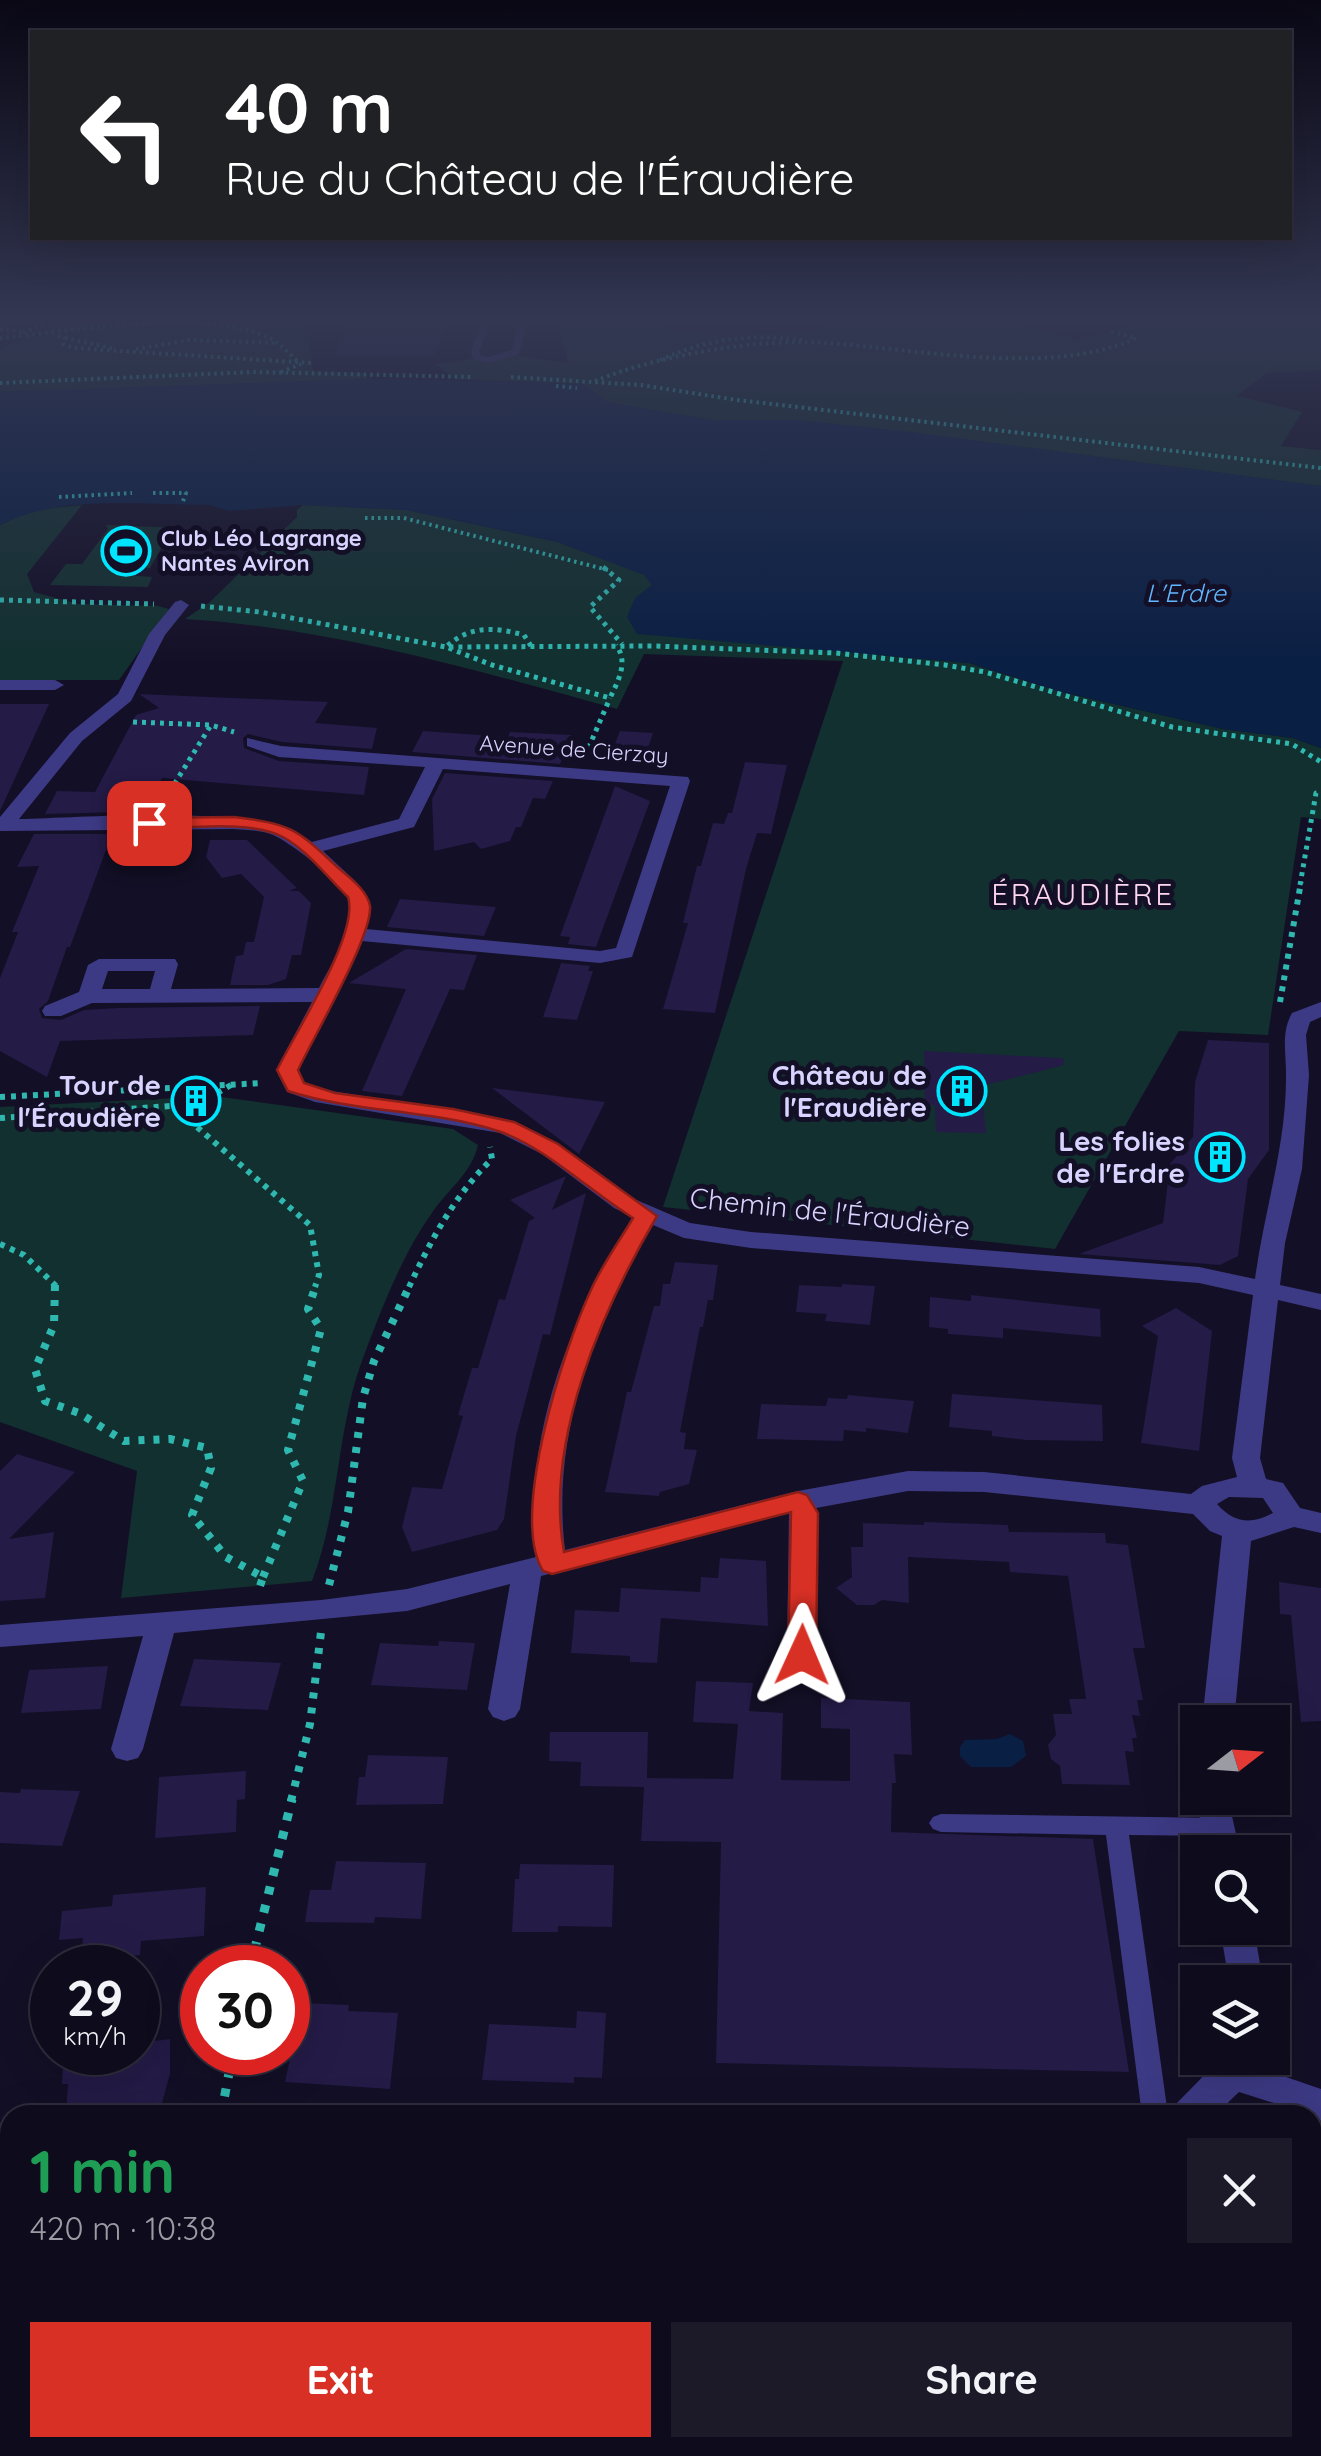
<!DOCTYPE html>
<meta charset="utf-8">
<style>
body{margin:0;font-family:Quicksand,sans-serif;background:#1c1929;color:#f1f3f6;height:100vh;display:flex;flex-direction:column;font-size:38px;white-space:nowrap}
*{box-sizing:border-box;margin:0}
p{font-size:32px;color:#9b9ba3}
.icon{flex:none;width:55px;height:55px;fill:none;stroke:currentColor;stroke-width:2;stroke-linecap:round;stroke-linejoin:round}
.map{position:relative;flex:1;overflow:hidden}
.sheet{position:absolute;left:0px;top:2105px;width:1322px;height:352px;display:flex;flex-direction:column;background:#0e0b1c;border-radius:30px 30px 0 0;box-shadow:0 10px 40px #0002,0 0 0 2px #2e2b3b}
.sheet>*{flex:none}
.banner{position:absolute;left:30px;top:30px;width:1262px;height:210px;border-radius:0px;box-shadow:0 10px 40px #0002,0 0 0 2px #2e2b3b;background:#202124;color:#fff;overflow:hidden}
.needle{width:65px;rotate:73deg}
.controls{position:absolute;left:1180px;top:1705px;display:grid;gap:20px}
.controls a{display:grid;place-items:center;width:110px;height:110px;border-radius:0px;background:#0e0b1c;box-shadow:0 10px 40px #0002,0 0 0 2px #2e2b3b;font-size:50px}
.speed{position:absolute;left:30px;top:1945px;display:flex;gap:20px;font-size:50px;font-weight:700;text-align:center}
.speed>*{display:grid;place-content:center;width:130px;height:130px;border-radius:50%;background:#0e0b1c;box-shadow:0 10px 40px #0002,0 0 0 2px #2e2b3b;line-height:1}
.speed small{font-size:25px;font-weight:400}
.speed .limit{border:15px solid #d22;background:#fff;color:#111}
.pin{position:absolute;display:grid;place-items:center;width:85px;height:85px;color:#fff;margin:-42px;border-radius:20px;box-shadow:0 5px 15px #0006}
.me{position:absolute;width:110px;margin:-55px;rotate:1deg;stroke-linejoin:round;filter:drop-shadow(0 0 8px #0008)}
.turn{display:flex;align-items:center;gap:35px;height:210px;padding:0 30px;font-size:45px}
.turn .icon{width:130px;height:130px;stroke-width:2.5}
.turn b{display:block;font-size:70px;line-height:85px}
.round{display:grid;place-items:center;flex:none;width:105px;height:105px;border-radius:0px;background:#1c1929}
.summary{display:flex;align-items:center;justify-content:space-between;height:170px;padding:0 30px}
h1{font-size:60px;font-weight:800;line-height:75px;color:#1e9e55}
.primary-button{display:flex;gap:20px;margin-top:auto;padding:20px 30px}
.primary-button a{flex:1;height:115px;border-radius:0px;background:#d93025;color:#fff;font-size:40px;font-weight:800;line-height:115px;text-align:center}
.primary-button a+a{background:#1c1929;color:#f1f3f6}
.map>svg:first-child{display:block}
.green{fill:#12302f}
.water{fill:#0a1f44}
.building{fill:#241b47}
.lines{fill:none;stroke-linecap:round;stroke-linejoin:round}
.path-far4{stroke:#2fb8b0;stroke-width:4;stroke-dasharray:2.5 4;stroke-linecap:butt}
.path-far3{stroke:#2fb8b0;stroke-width:5;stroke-dasharray:4 5;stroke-linecap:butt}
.path-far2{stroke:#2fb8b0;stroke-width:6;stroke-dasharray:5 6;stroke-linecap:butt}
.path-far1{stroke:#2fb8b0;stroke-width:8;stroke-dasharray:6 9;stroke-linecap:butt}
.path{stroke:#2fb8b0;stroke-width:9;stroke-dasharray:8 11;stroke-linecap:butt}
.service{fill:#3d3a85;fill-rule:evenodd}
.minor{fill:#3d3a85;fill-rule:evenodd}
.route{fill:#d93025;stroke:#8d1f18;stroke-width:2.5}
.labels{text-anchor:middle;stroke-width:10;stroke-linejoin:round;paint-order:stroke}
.far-poi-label{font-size:22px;font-weight:bold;fill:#d9d4ff;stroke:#130f26;text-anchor:start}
.far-street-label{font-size:22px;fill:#d9d4ff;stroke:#130f26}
.far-water-label{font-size:25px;font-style:italic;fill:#62b6ff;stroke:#130f26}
.poi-label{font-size:28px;font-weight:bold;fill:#d9d4ff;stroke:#130f26;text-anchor:end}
.street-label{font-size:28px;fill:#d9d4ff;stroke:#130f26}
.neighbourhood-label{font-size:30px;letter-spacing:2.5px;fill:#ffd6f0;stroke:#130f26}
</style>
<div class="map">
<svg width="1321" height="2456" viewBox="0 0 1321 2456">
<rect width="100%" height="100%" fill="#130f26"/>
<!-- green -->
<g class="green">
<polygon points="52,322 305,322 313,371 365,373 367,379 0,392 0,350"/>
<path d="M558 322H654C696 343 776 332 823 330L821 322H1013L1076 341 1141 322H1321V370L1267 373 1237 396 1302 412 1281 446 1321 450V486L910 432 797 420H714L607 402 583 384 456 379 435 364 507 354 568 363Z"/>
<polygon points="82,505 27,574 34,592 78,604 158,606 169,609 119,680 0,680 0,525 32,510"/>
<path d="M303 505 407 510 558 542 645 575 652 585 791 647 969 663 1062 692 1223 729 1293 738 1321 748V819L1301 817 1268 1035 1179 1031 1055 1249 663 1207 843 661 644 654 617 709C475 670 333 628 185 619L210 602 297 517V510Z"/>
<polygon points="106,525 180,528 176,535 168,536 150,568 132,567 126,575 152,577 148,587 50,585 66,564 82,564 108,529"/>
<path d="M214 1096 453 1129 478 1145C472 1173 448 1189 432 1213 402 1255 381 1310 363 1358 336 1430 340 1509 312 1581L121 1598 137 1471 0 1422V1107Z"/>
<polygon points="1313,2143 1321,2143 1321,2456 968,2456 968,2448 1312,2448"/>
</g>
<!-- water -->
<g class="water">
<path d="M367 379 583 384 607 402 714 420H797L910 432 1321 486V748L1293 738 1223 729 1062 692 969 663 637 634 627 617 635 598 652 585 644 575 558 542 407 510 303 505 228 511 210 505C142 505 62 494 0 525V392Z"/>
<polygon points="1010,1734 1023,1741 1026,1756 1011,1767 971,1767 960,1756 960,1747 965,1740 997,1739"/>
</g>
<!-- building -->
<g class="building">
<polygon points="364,322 448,322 435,356 334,355 348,325 363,325"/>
<polygon points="139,694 328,702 315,723 377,728 372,749 282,742 248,734 243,738 244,748 279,761 369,767 364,795 162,778 157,788 131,788 121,812 45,814 57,791 95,792 136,715 159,708"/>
<polygon points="0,704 49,704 0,811"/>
<polygon points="423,731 508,737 510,732 572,735 560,764 412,752"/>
<polygon points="620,731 653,733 642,765 608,762"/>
<polygon points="745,762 787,765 771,834 757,833 746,869 715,1013 663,1009 688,923 683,923 697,866 701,866 713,823 724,824 728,813 732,813"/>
<polygon points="445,773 553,781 545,799 533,798 521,827 516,827 510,841 481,849 474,842 434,851 432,799"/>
<polygon points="615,786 650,801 596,947 568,944 570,937 560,936"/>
<polygon points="34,834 112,834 70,947 67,947 48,1001 39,1009 42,1018 61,1020 84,1010 118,1008 260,1006 253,1035 60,1041 47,1077 0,1051 0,978 18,932 12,932 39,866 17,867"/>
<polygon points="210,840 247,840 297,888 289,891 299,891 311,903 301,955 292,955 286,979 268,985 230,985 236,956 243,955 246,942 254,942 264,897 241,874 222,878 206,857"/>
<polygon points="400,899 496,907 484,936 387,927"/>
<polygon points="406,949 477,955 464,990 450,989 402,1096 362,1091 406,989 349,983"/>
<polygon points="561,963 590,966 588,971 593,971 577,1020 543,1017"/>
<polygon points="1208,1040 1269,1043 1269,1150 1248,1179 1238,1256 1220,1265 1079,1254 1163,1223 1170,1164 1193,1137 1195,1082"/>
<polygon points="924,1051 1063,1058 1064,1065 981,1086 986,1133 936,1132 935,1105 925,1105"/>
<polygon points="492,1088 605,1102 579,1154"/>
<polygon points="566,1176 552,1210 586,1193 550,1335 543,1334 516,1436 504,1519 497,1530 412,1552 402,1527 412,1487 442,1489 463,1416 458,1415 472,1368 478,1368 499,1299 505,1300 529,1221 535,1218 510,1200"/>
<polygon points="675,1262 718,1265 713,1300 708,1300 703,1327 700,1327 680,1432 686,1433 684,1449 697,1450 689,1484 660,1492 659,1496 605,1492 627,1392 631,1392 654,1306 660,1306 663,1284 670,1284"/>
<polygon points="842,1284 875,1286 870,1325 825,1321 827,1314 796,1312 799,1285 842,1287"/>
<polygon points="971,1295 1100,1309 1101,1337 1003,1328 1003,1338 948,1334 948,1329 929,1327 930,1297 971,1301"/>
<polygon points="1176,1308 1212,1331 1199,1451 1141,1443 1158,1336 1142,1326"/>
<polygon points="952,1394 1102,1405 1103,1441 1026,1440 992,1436 992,1431 949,1427"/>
<polygon points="848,1395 914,1401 908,1433 866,1428 866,1432 844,1430 843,1441 757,1439 761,1404 826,1406 828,1398 847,1399"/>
<polygon points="17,1454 75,1472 9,1539 54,1532 45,1598 0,1601 0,1471"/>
<polygon points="924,1522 1008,1525 1009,1532 1105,1533 1106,1543 1128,1545 1145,1648 1133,1648 1143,1700 1137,1700 1140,1716 1132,1715 1137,1738 1132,1738 1134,1752 1125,1751 1130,1785 1062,1784 1060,1766 1051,1759 1048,1745 1056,1735 1053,1714 1072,1714 1069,1699 1086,1699 1068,1576 1010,1572 1009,1562 908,1557 909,1603 882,1600 874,1605 857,1605 836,1588 852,1577 851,1547 863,1547 863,1523 924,1525"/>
<polygon points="720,1558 766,1561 768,1626 661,1618 657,1663 630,1662 630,1656 571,1653 575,1610 619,1612 621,1588 700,1592 701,1577 718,1578"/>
<polygon points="1279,1582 1321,1588 1321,1721 1301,1722 1291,1615 1280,1614"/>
<polygon points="439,1641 475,1643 467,1690 371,1685 380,1643 438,1646"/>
<polygon points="194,1659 281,1663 268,1710 180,1706"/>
<polygon points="108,1666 101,1709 21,1713 29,1670"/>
<polygon points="696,1681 753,1683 749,1711 783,1713 781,1780 850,1781 850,1729 821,1728 821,1698 910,1702 912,1755 894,1754 896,1783 892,1783 891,1832 1093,1839 1129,2072 716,2063 721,1842 641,1841 644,1787 580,1786 581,1762 549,1761 550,1732 648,1732 647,1778 733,1779 738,1724 693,1722"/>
<polygon points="368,1755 448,1757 443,1804 356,1805 359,1777 365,1777"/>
<polygon points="246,1771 245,1799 237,1800 236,1832 155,1838 159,1777"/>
<polygon points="21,1789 80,1791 62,1846 0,1843 0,1792 20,1793"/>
<polygon points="336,1861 426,1863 421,1919 375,1917 374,1923 305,1922 310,1890 331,1890"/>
<polygon points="520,1864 614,1865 612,1927 558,1926 558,1932 512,1932 515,1879 519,1879"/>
<polygon points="206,1887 204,1936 141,1941 140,1955 81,1960 83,1938 59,1940 62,1911 112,1906 113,1895"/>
<polygon points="302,2003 349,2005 348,2011 398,2013 390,2089 285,2082"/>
<polygon points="577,2011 606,2013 602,2078 574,2077 574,2083 482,2080 489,2024 576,2028"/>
<polygon points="170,2039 170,2074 162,2103 66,2113 68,2084 62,2084 64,2052 138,2052 138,2043"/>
</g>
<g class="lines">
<!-- path-far4 -->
<g class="path-far4">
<polyline points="0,329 25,332"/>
<polyline points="23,333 47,322"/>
<polyline points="58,336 65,338 63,344 74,348 311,363"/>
<path d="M0 338C72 331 194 309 261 334 276 339 287 351 298 362"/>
<polyline points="65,338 112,348"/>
<polyline points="136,349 190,340 278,343"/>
<path d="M660 360C709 338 750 334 803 340"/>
<polyline points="281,372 301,364"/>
<polyline points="511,377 641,385 737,400 1321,468"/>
<path d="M595 381C659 355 758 338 827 343 917 349 1053 377 1136 338L1108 331"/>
<polyline points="0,383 253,372 473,377"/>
<polyline points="556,386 577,388"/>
<polyline points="153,493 186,493 183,501"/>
<polyline points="59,497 132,493"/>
<polyline points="365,518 404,518 608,570"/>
</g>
<!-- path-far3 -->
<g class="path-far3">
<polyline points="603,567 619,580 590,607 622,644"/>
<polyline points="0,600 154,604"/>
<polyline points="201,606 260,612 446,647 654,646 836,653 945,665 985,672 1172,727 1292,744 1321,762"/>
<path d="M531 646 524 635C494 627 470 625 446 647L492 665 610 698C618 681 629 662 616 645"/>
<polyline points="133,722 211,725 234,732"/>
<polyline points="585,756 610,698"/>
<polyline points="165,799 211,725"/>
<polyline points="1300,885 1316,793 1321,792"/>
</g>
<!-- path-far2 -->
<g class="path-far2">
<polyline points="1280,1002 1301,882"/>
<polyline points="231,1085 200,1103 190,1121 310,1225 319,1275 315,1287"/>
<polyline points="0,1097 263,1083"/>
<polyline points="0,1118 199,1104"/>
<polyline points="0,1244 24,1255 57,1287"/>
<path d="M409 1287C431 1240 454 1196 492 1159L490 1147"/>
</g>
<!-- path-far1 -->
<g class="path-far1">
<polyline points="55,1285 54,1325 35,1369 45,1401 79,1413 124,1441 170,1439 207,1448 211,1468 192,1515 226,1557 263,1577 258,1592"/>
<polyline points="263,1577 303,1481 288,1450 321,1329 308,1309 316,1285"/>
<polyline points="329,1585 348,1512 363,1398 374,1361 410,1285"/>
<polyline points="291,1801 310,1724 321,1632"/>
</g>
<!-- path -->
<g class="path">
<polyline points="250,1968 292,1799"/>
<polyline points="221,2115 233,2052"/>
<polyline points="1320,2164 1321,2169"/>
<polyline points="679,2456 680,2448"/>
</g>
<!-- service -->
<g class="service">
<polygon points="481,322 489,322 479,352 481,356 489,357 512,350 519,322 527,322 519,354 489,363 474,360 471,352"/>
<polygon points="941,1814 1218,1818 1226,1821 1230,1827 1226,1833 1218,1836 1129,1835 1168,2115 1142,2115 1106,1835 941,1832 933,1829 929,1823 933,1817"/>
</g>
<!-- minor -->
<g class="minor">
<path d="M181 600 189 605 165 635 131 701 82 741 19 819C90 818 258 802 312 842L399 819 425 767 279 757 247 746V738L281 746 688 777 690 781 632 957 600 963 362 941 298 1070 304 1083 320 1089 514 1122 558 1144 632 1198 690 1223 751 1232 1199 1267 1255 1279C1264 1210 1287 1144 1286 1073 1286 1052 1281 1033 1292 1013L1321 1002V1017L1310 1022 1306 1035 1309 1075 1302 1169 1285 1243 1280 1285 1321 1294V1310L1278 1300 1260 1458 1266 1479 1283 1483 1300 1508 1321 1513V1533L1294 1527 1251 1541 1234 1722H1202L1222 1536 1210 1531 1193 1514 984 1492 908 1491 816 1508 817 1655 813 1663 802 1666 791 1663 787 1655 789 1513 541 1576 520 1709 515 1717 504 1721 493 1717 488 1709 510 1584 407 1611 174 1633 143 1749 138 1758 127 1761 116 1758 111 1749 143 1636 0 1647V1625L321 1600 407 1589 536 1557C523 1432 570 1321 633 1217L614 1208 542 1154 500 1133 315 1102 287 1092 276 1070 312 1002 92 1003 61 1016H45L42 1011 45 1006 79 992 88 965 99 959H175L178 964 171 989 319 988C330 966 356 927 349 901 344 883 290 842 273 835 260 830 247 830 234 829L0 831V817L70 733 118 694 149 634 175 602ZM443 769 670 786 616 948 600 951 366 929 369 900 354 880 323 851 414 827ZM108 971H155L150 989H102ZM653 1225 684 1238 751 1248 1199 1283 1253 1295 1232 1458 1237 1477 1202 1486 1191 1494 984 1472 908 1471 798 1491 565 1550C551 1434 594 1322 653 1225ZM1229 1497 1263 1498 1273 1513C1251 1525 1234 1523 1217 1504Z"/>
<polygon points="0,680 55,680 64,685 55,690 0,690"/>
<polygon points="1198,1794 1198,1798 1228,1798 1240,1852 1206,1852 1196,1798"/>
<polygon points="1220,1928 1254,1928 1263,1982 1229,1982"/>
<polygon points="1221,2058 1257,2058 1254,2066 1321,2089 1321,2121 1312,2115 1239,2092 1215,2115 1171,2115 1177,2103"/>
<polygon points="10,2157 10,2191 0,2193 0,2159"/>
<polygon points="907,2448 949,2448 948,2456 906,2456"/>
</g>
</g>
<!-- sky -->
<linearGradient id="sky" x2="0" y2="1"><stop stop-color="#0a0815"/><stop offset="0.48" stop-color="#333752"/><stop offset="1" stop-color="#333752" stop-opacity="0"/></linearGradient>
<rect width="1321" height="666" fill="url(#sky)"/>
<!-- route -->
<path class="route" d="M234 817C289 824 295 827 335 865 347 876 367 889 370 906 373 935 313 1038 298 1070L304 1083 335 1093 453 1109 514 1122 558 1144 657 1216C602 1310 544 1441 564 1552L798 1492 807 1495 818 1513 816 1655 812 1662H792L788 1655 791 1512 552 1574 543 1571C509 1515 564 1348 591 1290 602 1265 619 1242 633 1218 591 1192 544 1146 498 1131 430 1109 356 1113 288 1091L277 1070C295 1033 360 933 348 897 328 878 307 850 283 837 252 820 185 828 149 829L140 823 149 818Z"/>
<!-- icons -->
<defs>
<g id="stadium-ring" transform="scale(2.5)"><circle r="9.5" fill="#130f26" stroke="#00e5ff" stroke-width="1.5"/><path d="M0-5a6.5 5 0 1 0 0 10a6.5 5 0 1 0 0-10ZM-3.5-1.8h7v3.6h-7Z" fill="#00e5ff"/></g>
<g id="building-ring" transform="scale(2.5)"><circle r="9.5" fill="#130f26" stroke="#00e5ff" stroke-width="1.5"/><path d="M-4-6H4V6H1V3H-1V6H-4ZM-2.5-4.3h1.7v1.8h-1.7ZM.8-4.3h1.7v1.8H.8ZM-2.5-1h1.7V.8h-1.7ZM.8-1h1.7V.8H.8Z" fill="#00e5ff"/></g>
</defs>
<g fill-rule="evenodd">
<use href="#stadium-ring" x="126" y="551"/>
<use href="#building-ring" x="962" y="1091"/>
<use href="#building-ring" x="196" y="1101"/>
<use href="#building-ring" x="1220" y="1157"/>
</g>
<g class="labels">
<!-- far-poi labels -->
<g class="far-poi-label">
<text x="161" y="546">Club Léo Lagrange<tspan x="161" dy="25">Nantes Aviron</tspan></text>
</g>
<!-- far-street labels -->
<g class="far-street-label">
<text transform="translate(574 749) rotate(4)" y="8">Avenue de Cierzay</text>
</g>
<!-- far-water labels -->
<g class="far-water-label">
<text x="1186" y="602">L'Erdre</text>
</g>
<!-- poi labels -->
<g class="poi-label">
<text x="927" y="1085">Château de<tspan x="927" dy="32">l'Eraudière</tspan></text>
<text x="161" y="1095">Tour de<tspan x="161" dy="32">l'Éraudière</tspan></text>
<text x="1185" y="1151">Les folies<tspan x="1185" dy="32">de l'Erdre</tspan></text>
</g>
<!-- street labels -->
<g class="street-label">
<text transform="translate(830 1212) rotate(6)" y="10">Chemin de l'Éraudière</text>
</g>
<!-- neighbourhood labels -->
<g class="neighbourhood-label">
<text x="1083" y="905">ÉRAUDIÈRE</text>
</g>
</g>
</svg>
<div class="controls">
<a><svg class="needle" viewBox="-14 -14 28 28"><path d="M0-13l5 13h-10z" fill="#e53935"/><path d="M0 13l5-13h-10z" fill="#9b9ba3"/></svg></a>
<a><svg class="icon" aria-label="search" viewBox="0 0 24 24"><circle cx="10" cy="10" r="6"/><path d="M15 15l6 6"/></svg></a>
<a><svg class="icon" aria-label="layers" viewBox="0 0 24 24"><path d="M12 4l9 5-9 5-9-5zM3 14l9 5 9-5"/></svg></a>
</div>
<div class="speed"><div>29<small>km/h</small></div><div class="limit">30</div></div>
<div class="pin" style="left:149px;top:823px;background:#d93025"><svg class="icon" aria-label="arrive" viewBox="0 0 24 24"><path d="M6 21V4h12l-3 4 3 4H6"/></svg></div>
<svg class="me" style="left:802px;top:1655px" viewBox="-20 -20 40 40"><path d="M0-17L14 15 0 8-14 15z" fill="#d93025" stroke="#fff" stroke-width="4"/></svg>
<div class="banner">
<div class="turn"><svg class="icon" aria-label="left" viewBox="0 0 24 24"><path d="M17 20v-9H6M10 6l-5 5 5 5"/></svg><div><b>40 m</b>Rue du Château de l'Éraudière</div></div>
</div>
<section class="sheet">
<div class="summary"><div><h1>1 min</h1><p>420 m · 10:38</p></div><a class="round"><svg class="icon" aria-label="close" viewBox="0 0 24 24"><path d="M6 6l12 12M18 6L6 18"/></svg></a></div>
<div class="primary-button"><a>Exit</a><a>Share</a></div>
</section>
</div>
